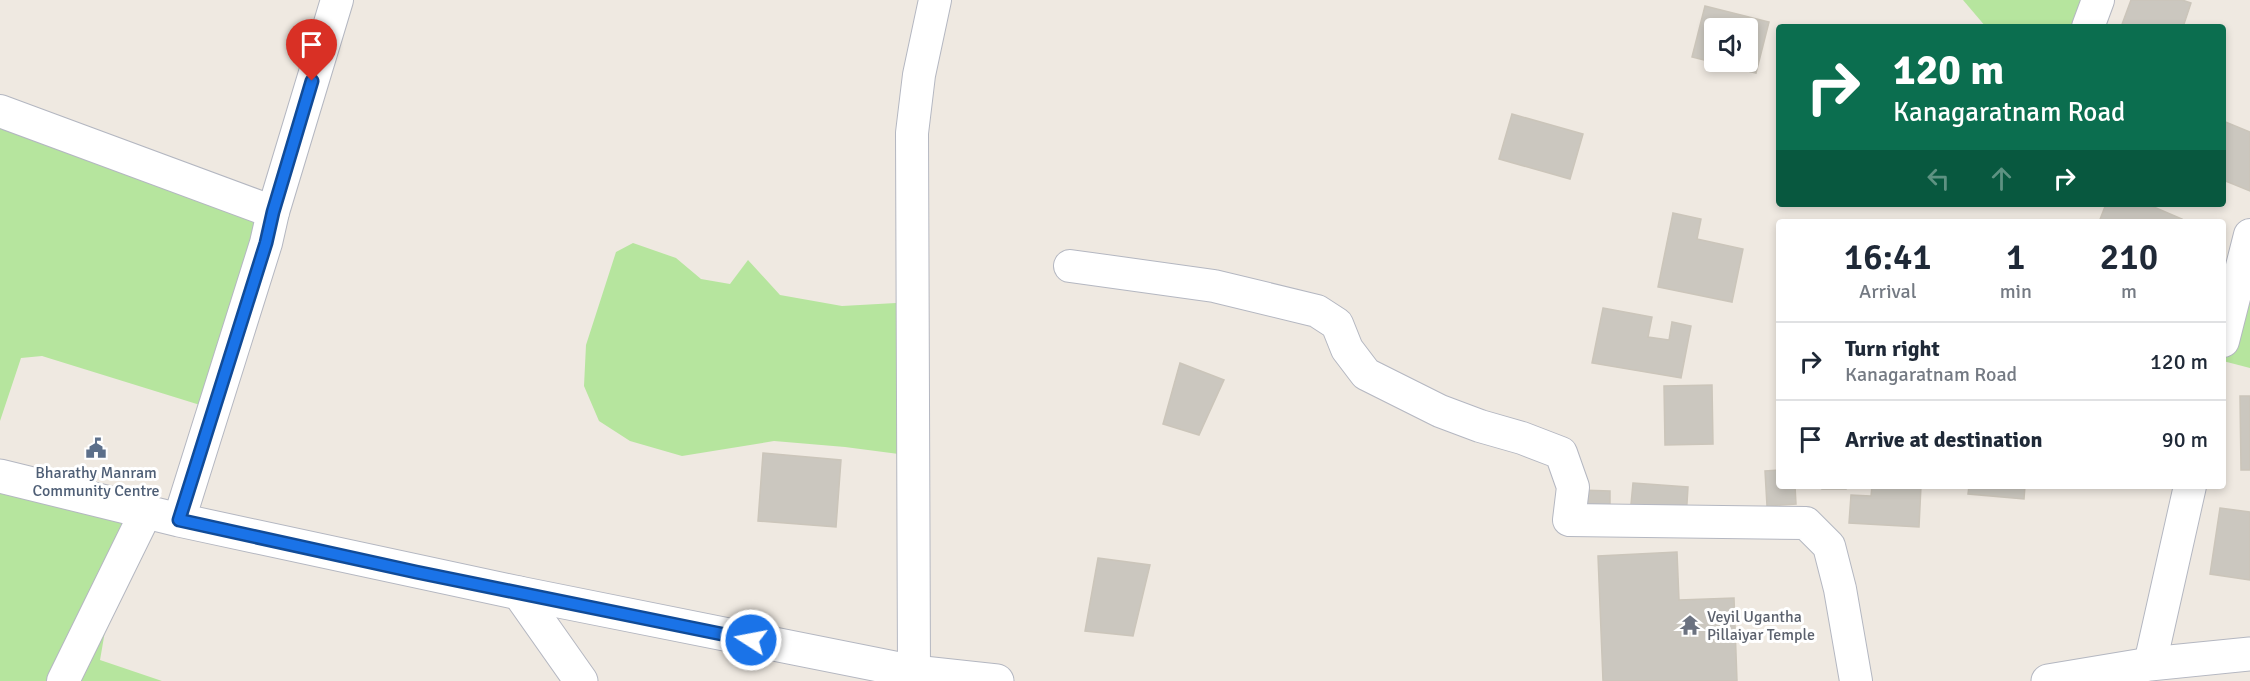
<!DOCTYPE html>
<style>
body{margin:0;font-family:Signika,sans-serif;background:#f2f2f3;color:#1f2937;height:100vh;display:flex;flex-direction:column;font-size:22px;white-space:nowrap}
*{box-sizing:border-box;margin:0}
p{font-size:20px;color:#747a83}
.icon{flex:none;width:33px;height:33px;fill:none;stroke:currentColor;stroke-width:2;stroke-linecap:round;stroke-linejoin:round}
.map{position:relative;flex:1;overflow:hidden}
.details{position:absolute;left:1776px;top:219px;width:450px;height:270px;display:flex;flex-direction:column;background:#fff;border-radius:6px;box-shadow:0 3px 9px #0003}
.details>*{flex:none}
.hud{position:absolute;left:1776px;top:24px;width:450px;height:183px;border-radius:6px;box-shadow:0 3px 9px #0003;background:#0b6e4f;color:#fff;overflow:hidden}
.controls{position:absolute;left:1704px;top:18px;display:grid;gap:12px}
.controls a{display:grid;place-items:center;width:54px;height:54px;border-radius:6px;background:#fff;box-shadow:0 3px 9px #0003;font-size:30px}
.pin{position:absolute;display:grid;place-items:center;width:51px;height:51px;color:#fff;margin:-62px -26px;border-radius:50% 50% 50% 0;rotate:-45deg;box-shadow:0 0 6px #0007}
.pin .icon{rotate:45deg}
.me{position:absolute;width:66px;margin:-33px;rotate:281deg;stroke-linejoin:round;filter:drop-shadow(0 0 4px #0008)}
.turn{display:flex;align-items:center;gap:21px;height:126px;padding:0 18px;font-size:27px}
.turn .icon{width:78px;height:78px;stroke-width:2.5}
.turn b{display:block;font-size:42px;line-height:51px}
.lanes{display:flex;align-items:center;height:57px;padding:0 18px;background:#0003;justify-content:center;gap:30px;direction:ltr}
.lanes .off{opacity:.35}
.eta{display:flex;justify-content:space-evenly;align-items:center;height:102px;text-align:center}
.eta b{font-size:36px;font-weight:600;line-height:42px}
ul{padding:0;list-style:none}
li{display:flex;align-items:center;gap:18px;height:78px;padding:0 18px;border-top:2px solid #e0e1e3}
li div{flex:1}
li b{display:block;font-size:22px}
li em{font-style:normal}
.map>svg:first-child{display:block}
.green{fill:#b6e59e}
.building{fill:#cbc7bf;stroke:#cbc5ba;stroke-width:1.5;fill-rule:evenodd}
.lines{fill:none;stroke-linecap:round;stroke-linejoin:round}
.minor-casing{stroke:#b4b7c1;stroke-width:34}
.tertiary-casing{stroke:#b4b7c1;stroke-width:35}
.secondary-casing{stroke:#b4b7c1;stroke-width:35}
.minor{stroke:#fff;stroke-width:32}
.tertiary{stroke:#fff;stroke-width:33}
.secondary{stroke:#fff;stroke-width:33}
.route-casing{stroke:#114b97;stroke-width:15}
.route{stroke:#1a73e8;stroke-width:10}
.labels{text-anchor:middle;stroke-width:6;stroke-linejoin:round;paint-order:stroke}
.service-label{font-size:16px;fill:#4e5e75;stroke:#fff}
.worship-label{font-size:16px;fill:#5b616d;stroke:#fff;text-anchor:start}
</style>
<div class="map">
<svg width="2250" height="681" viewBox="0 0 2250 681">
<rect width="100%" height="100%" fill="#efe9e1"/>
<!-- green -->
<g class="green">
<polygon points="1963,0 2098,0 2088,27 1986,27"/>
<polygon points="0,111 273,212 213,409 42,356 21,358 0,421"/>
<polygon points="2250,235 2250,368 2223,361 2223,341"/>
<polygon points="633,243 676,258 701,279 730,284 748,260 780,295 842,306 914,302 914,456 845,447 774,441 682,456 630,441 599,421 584,386 586,345 616,252"/>
<polygon points="0,489 146,512 109,608 100,660 162,681 0,681"/>
</g>
<!-- building -->
<g class="building">
<polygon points="2131,0 2182,0 2191,3 2183,27 2121,27"/>
<path d="M1705 6 1769 22 1756 73 1692 57ZM1714 28H1748V62H1714Z"/>
<polygon points="1512,114 1583,134 1570,179 1499,159"/>
<polygon points="2223,121 2250,132 2250,191 2223,180"/>
<polygon points="2106,204 2147,204 2182,219 2180,222 2099,222"/>
<polygon points="1673,213 1701,219 1697,239 1743,249 1732,302 1658,287"/>
<polygon points="1603,308 1652,317 1648,337 1669,340 1672,322 1691,326 1681,378 1592,363"/>
<polygon points="1180,363 1224,380 1199,435 1163,424"/>
<polygon points="1712,385 1713,444 1665,445 1664,386"/>
<polygon points="2240,396 2250,396 2250,470 2241,470"/>
<polygon points="763,453 841,460 836,527 758,521"/>
<polygon points="1779,470 1779,486 1795,486 1796,504 1767,506 1765,471"/>
<polygon points="1633,483 1688,487 1686,519 1630,515"/>
<rect x="1822" y="486" width="24" height="3"/>
<polygon points="1872,486 1921,486 1919,527 1849,523 1851,495 1871,496"/>
<polygon points="1969,486 2025,486 2024,499 1968,494"/>
<polygon points="1580,490 1610,491 1610,509 1580,508"/>
<polygon points="2220,508 2250,512 2250,580 2210,574"/>
<polygon points="1677,552 1679,600 1734,598 1737,681 1603,681 1598,556"/>
<polygon points="1098,558 1150,565 1133,636 1085,631"/>
</g>
<g class="lines">
<!-- minor casing -->
<g class="minor-casing">
<g id="minor">
<polyline points="2088,27 2098,0"/>
<polyline points="0,111 273,212"/>
<polyline points="1070,266 1214,286 1317,311 1337,324 1347,349 1366,374 1440,411 1480,426 1522,438 1561,453 1573,487 1569,520 1806,523 1829,546 1840,589 1856,681"/>
<polyline points="2223,341 2250,235"/>
<polyline points="179,520 266,243 273,212 337,0"/>
<polyline points="2150,664 2190,486"/>
<polyline points="914,672 912,133 919,75 935,0"/>
<polyline points="63,681 146,512"/>
</g>
</g>
<!-- tertiary casing -->
<g class="tertiary-casing">
<polyline id="tertiary" points="519,593 581,681"/>
</g>
<!-- secondary casing -->
<g class="secondary-casing">
<g id="secondary">
<polyline points="0,476 179,520 519,593 914,672 997,681"/>
<polyline points="2048,681 2150,664 2250,654"/>
</g>
</g>
<!-- minor -->
<use href="#minor" class="minor"/>
<!-- tertiary -->
<use href="#tertiary" class="tertiary"/>
<!-- secondary -->
<use href="#secondary" class="secondary"/>
</g>
<g class="lines">
<!-- route casing -->
<g class="route-casing">
<polyline id="route" points="312,81 273,212 266,243 179,520 416,572 751,640"/>
</g>
<!-- route -->
<use href="#route" class="route"/>
</g>
<!-- icons -->
<defs>
<g id="civic-bare" transform="scale(1.62)"><path d="M-.6-6.5H3V-4.5H.6V-3L4-1V1h2V6H-6V1h2V-1L-.6-3ZM-1.2 2.5V6h2.4V2.5Z" fill="#5c6f8a" stroke="#fff" stroke-width="2.5" paint-order="stroke"/></g>
<g id="temple-bare" transform="scale(1.62)"><path d="M0-6L5-2H3V0L6.5 2.5H4V6H1.5V3h-3V6H-4V2.5H-6.5L-3 0V-2H-5Z" fill="#6b7280" stroke="#fff" stroke-width="2.5" paint-order="stroke"/></g>
</defs>
<g fill-rule="evenodd">
<use href="#civic-bare" x="96" y="448"/>
<use href="#temple-bare" x="1690" y="625"/>
</g>
<g class="labels">
<!-- service labels -->
<g class="service-label">
<text x="96" y="478">Bharathy Manram<tspan x="96" dy="18">Community Centre</tspan></text>
</g>
<!-- worship labels -->
<g class="worship-label">
<text x="1707" y="622">Veyil Ugantha<tspan x="1707" dy="18">Pillaiyar Temple</tspan></text>
</g>
</g>
</svg>
<div class="controls">
<a><svg class="icon" aria-label="sound" viewBox="0 0 24 24"><path d="M4 9h4l5-4v14l-5-4H4zM17 9q2 3 0 6"/></svg></a>
</div>
<div class="pin" style="left:312px;top:81px;background:#d93025"><svg class="icon" aria-label="arrive" viewBox="0 0 24 24"><path d="M6 21V4h12l-3 4 3 4H6"/></svg></div>
<svg class="me" style="left:751px;top:640px" viewBox="-20 -20 40 40"><circle r="17" fill="#1a73e8" stroke="#fff" stroke-width="3"/><path d="M0-11L8 9 0 5-8 9z" fill="#fff"/></svg>
<div class="hud">
<div class="turn"><svg class="icon" aria-label="right" viewBox="0 0 24 24"><path d="M7 20v-9h11M14 6l5 5-5 5"/></svg><div><b>120 m</b>Kanagaratnam Road</div></div>
<div class="lanes"><svg class="icon off" aria-label="left" viewBox="0 0 24 24"><path d="M17 20v-9H6M10 6l-5 5 5 5"/></svg><svg class="icon off" aria-label="ahead" viewBox="0 0 24 24"><path d="M12 20V5M6 11l6-6 6 6"/></svg><svg class="icon" aria-label="right" viewBox="0 0 24 24"><path d="M7 20v-9h11M14 6l5 5-5 5"/></svg></div>
</div>
<section class="details">
<div class="eta">
<div><b>16:41</b><p>Arrival</p></div>
<div><b>1</b><p>min</p></div>
<div><b>210</b><p>m</p></div>
</div>
<ul>
<li><svg class="icon" aria-label="right" viewBox="0 0 24 24"><path d="M7 20v-9h11M14 6l5 5-5 5"/></svg><div><b>Turn right</b><p>Kanagaratnam Road</p></div><em>120 m</em></li>
<li><svg class="icon" aria-label="arrive" viewBox="0 0 24 24"><path d="M6 21V4h12l-3 4 3 4H6"/></svg><div><b>Arrive at destination</b></div><em>90 m</em></li>
</ul>
</section>
</div>
